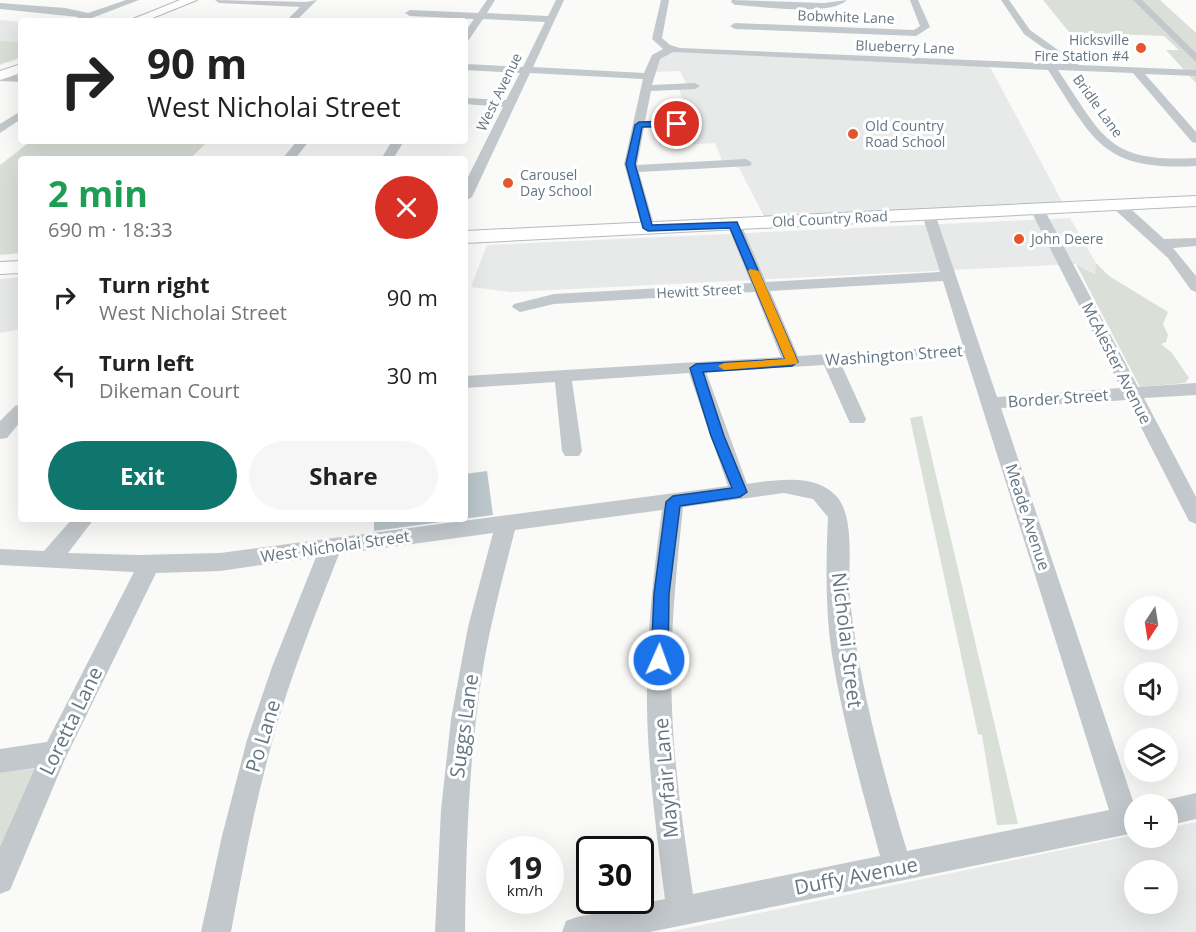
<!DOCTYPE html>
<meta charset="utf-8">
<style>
body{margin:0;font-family:"Open Sans",sans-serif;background:#f6f6f6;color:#222;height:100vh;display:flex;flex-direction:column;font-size:22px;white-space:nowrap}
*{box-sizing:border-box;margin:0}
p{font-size:20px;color:#767676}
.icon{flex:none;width:33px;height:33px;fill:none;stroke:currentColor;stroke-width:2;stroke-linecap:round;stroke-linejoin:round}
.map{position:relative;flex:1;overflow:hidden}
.details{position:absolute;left:18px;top:156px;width:450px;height:366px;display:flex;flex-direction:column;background:#fff;border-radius:6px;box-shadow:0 6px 24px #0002}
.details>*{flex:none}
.hud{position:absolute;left:18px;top:18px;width:450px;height:126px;border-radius:6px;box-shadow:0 6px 24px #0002;background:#fff;color:#222;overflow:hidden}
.needle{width:39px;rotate:192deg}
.controls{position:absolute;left:1124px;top:596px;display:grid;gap:12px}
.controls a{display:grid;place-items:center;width:54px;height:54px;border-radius:50%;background:#fff;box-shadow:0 6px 24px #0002;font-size:30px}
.speed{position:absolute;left:486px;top:836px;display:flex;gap:12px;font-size:30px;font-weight:700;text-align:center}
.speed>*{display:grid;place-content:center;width:78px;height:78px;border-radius:50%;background:#fff;box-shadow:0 6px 24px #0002;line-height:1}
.speed small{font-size:15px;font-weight:400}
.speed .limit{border:3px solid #111;border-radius:9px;background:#fff;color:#111}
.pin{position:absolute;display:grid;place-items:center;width:51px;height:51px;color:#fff;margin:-26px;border:3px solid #fff;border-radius:50%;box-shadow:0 2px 6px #0007}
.me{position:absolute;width:66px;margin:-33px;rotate:2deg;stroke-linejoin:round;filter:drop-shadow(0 0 4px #0008)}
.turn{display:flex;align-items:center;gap:21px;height:126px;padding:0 30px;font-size:27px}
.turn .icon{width:78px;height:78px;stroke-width:2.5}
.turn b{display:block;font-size:42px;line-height:51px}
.round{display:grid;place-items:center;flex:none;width:63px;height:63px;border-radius:32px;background:#f6f6f6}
.overview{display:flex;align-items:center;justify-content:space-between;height:102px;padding:0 30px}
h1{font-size:36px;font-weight:700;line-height:45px;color:#1e9e55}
.action{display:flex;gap:12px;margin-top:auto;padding:12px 30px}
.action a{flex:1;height:69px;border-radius:36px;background:#0f766e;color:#fff;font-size:24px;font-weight:700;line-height:69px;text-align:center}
.action a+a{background:#f6f6f6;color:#222}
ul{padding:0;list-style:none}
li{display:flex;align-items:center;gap:18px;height:78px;padding:0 30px}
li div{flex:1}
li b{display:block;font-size:22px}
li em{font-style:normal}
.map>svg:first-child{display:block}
.built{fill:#e8e9e9;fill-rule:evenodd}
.green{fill:#dadfd7}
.water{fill:#bbc7cb}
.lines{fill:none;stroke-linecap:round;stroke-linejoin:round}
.major-casing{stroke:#b5babe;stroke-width:2}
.minor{fill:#c3c8cc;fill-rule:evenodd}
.major{fill:#fff;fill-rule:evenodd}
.route{fill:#1a73e8;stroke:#114b97;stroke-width:1.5}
.slow{fill:#f59e0b}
.poi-dot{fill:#e4572e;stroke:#fff;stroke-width:2}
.labels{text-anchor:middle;stroke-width:6;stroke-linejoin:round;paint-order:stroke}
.far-street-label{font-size:14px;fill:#657683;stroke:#fff}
.far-poi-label{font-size:14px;fill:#657683;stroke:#fff;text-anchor:start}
.street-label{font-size:16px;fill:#657683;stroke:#fff}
.near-street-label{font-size:20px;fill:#657683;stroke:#fff}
</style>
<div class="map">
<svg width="1196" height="932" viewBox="0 0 1196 932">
<rect width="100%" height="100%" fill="#fafaf8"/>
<!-- built -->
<g class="built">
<polygon points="0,20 21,22 21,58 0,65"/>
<polygon points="671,49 989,65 1065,207 767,222 739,168 723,163 715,143 681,145 682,141 675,128 685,122 680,111 686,106 679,90 687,85 680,71 652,72 655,60"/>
<polygon points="1070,218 1096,263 1096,274 1076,264 511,292 471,287 487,245"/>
<polygon points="21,277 21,329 0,333 0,279"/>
<path d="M1196 822V932H668L1134 835 1167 837V828ZM1134 870H1167V903H1134Z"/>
</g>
<!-- green -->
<g class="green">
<polygon points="1043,0 1160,0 1196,33 1196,83 1166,50 1179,50 1164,36 1069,32"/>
<polygon points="0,41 21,43 21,57 0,64"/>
<polygon points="31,141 208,141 190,159 21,159 21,253 0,255 0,165"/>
<polygon points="1096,263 1109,276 1168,312 1163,324 1168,335 1166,342 1161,344 1172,353 1189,378 1185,383 1140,387 1076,264 1095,274"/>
<polygon points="922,416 1018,824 997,825 982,735 978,734 910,418"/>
<polygon points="38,768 0,863 0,773"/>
</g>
<!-- water -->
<polygon class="water" points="487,471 493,515 374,531 374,519 465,519 465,474"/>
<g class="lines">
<!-- major casing -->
<g class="major-casing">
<g id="major">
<polygon points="180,0 197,0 145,21 128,21"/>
<polygon points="21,64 21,73 0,80 0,71"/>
<polygon points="1196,196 1196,206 465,243 465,231"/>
<polygon points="21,261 21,273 0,274 0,262"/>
</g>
</g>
<!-- minor -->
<g class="minor">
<polygon points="126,0 139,0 84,21 74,21 78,17 0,9 0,3 65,8 88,13"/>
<polygon points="215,0 306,2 317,0 296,21 286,21 300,7 219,3"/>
<path d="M487 0H495L487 13 548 16 556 0H564L533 67 644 73 652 55 663 49 652 39 661 0H669L662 38 670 45 680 48 1066 64 1024 34 1001 0H1009L1030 30 1079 65 1196 70V76L1145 74 1196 132V143L1192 142 1133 73 1058 70C1103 137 1108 163 1196 158V166C1103 171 1094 141 1048 70L673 52 660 59 652 85 695 83 700 86 695 89 651 91 645 121 677 120 683 124 677 128H644L637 165 746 159 752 163 750 166 639 172 655 228 648 232 643 231 624 164 643 79 530 73 472 197 465 201V183L503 107 465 104V98L506 100 520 73 465 70V64L523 67 545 22 483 19 468 41 465 42V32L474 19 410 16 405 13 410 10 478 13Z"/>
<path d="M732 0 824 3 847 0C830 17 760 6 735 5L731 2Z"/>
<polygon points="910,0 918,0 930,27 916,36 735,29 730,26 735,23 914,30 920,26"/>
<polygon points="1133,0 1142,0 1196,53 1196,62"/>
<polygon points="0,75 21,76 21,82 0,81"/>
<polygon points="21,111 21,119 0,133 0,124"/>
<polygon points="297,141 309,141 295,159 282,159"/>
<polygon points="392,141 404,141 393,159 381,159"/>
<polygon points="1118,201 1123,202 1164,239 1196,238 1196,246 1173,248 1196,276 1196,292 1191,290 1168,258 1113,208 1113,202"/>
<path d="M1037 205 1044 209 1138 387 1196 383V395L1144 398 1196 497V524L1189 521 1127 400 1001 408 1134 804V833L650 932H562L566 921 577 917 665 899C657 836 648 771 647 707 646 641 653 575 662 510L515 530C503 576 491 621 483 668 469 755 466 844 465 932H435L441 810 451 719 468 627 493 533 339 554C318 608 296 662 279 718 258 788 244 860 231 932H201L222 836 247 740 272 667 316 557 220 571 156 573 65 759 10 890 0 894V847L35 768 0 773V749L47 742 134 572 0 565V549L44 551 72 519H94L68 553 137 555 220 553 728 486 689 373 572 381 582 451 579 456H565L562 451 555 382 465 388V376L781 357 755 292 554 304 520 312 512 307 514 304 554 294 751 283 727 224 734 220 741 224 766 282 940 272 922 214 929 210 934 211 997 397 1121 388 1030 209ZM943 281 963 346 798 356 770 291ZM966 356 1109 810 907 851C882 768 860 687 850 601 847 570 856 522 838 498 817 472 775 480 747 484L706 372 824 365 848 419 850 423H864L866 419 841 364ZM784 493 813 499 828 517C826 563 825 609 832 655 843 723 862 789 880 856L693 894C684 832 674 770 672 708 669 641 676 574 683 507Z"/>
<polygon points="21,404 21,421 7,438 0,439 0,421 15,406"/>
<polygon points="1196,793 1196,819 1167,826 1167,804 1157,802"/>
</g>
<!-- major -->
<use href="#major" class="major"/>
</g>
<!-- route -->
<polygon class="route" points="677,121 680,126 642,127 635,164 652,225 737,222 798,362 792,366 703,372 724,436 747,492 740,497 680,506 669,594 668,660 665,665 659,667 653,665 651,660 654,594 666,502 673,496 732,488 711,436 690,368 696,364 785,359 730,228 648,231 643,228 626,164 635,125 639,122"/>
<!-- slow -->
<polygon class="slow" points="750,269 759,271 798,362 797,364 724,370 718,366 724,363 785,359 748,271"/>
<!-- markers -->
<g class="poi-dot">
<circle cx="1141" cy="48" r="6"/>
<circle cx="853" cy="134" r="6"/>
<circle cx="508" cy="183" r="6"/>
<circle cx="1019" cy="239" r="6"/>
</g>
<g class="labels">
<!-- far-street labels -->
<g class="far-street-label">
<text transform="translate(846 17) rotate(2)" y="5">Bobwhite Lane</text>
<text transform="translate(905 47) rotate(2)" y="5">Blueberry Lane</text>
<text transform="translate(499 92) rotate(-64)" y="5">West Avenue</text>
<text transform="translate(1098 106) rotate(54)" y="5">Bridle Lane</text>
<text transform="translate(830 219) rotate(-3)" y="5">Old Country Road</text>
<text transform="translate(699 291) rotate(-3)" y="5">Hewitt Street</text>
</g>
<!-- far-poi labels -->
<g class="far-poi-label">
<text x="1129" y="45" text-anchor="end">Hicksville<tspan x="1129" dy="16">Fire Station #4</tspan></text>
<text x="865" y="131">Old Country<tspan x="865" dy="16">Road School</tspan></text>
<text x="520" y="180">Carousel<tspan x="520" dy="16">Day School</tspan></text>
<text x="1031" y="244">John Deere</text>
</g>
<!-- street labels -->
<g class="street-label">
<text transform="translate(894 355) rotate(-4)" y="6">Washington Street</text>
<text transform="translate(1117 363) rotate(63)" y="6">McAlester Avenue</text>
<text transform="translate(1058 398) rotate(-4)" y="6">Border Street</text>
<text transform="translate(1028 517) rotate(72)" y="6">Meade Avenue</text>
<text transform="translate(335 546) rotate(-8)" y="6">West Nicholai Street</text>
</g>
<!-- near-street labels -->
<g class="near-street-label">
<text transform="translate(847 640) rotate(83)" y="7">Nicholai Street</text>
<text transform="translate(71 721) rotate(-64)" y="7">Loretta Lane</text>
<text transform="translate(464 726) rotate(-82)" y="7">Suggs Lane</text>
<text transform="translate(263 736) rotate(-73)" y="7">Po Lane</text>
<text transform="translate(666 778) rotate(-95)" y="7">Mayfair Lane</text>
<text transform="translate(856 876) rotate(-11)" y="7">Duffy Avenue</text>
</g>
</g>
</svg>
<div class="controls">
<a><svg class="needle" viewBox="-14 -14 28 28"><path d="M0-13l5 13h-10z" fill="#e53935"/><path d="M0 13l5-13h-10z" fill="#767676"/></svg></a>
<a><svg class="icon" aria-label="sound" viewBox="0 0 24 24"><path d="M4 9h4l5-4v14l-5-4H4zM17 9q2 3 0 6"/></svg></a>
<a><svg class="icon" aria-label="layers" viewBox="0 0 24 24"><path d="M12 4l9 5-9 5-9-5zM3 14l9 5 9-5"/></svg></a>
<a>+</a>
<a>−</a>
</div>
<div class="speed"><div>19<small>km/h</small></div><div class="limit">30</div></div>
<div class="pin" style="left:677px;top:124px;background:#d93025"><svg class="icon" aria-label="arrive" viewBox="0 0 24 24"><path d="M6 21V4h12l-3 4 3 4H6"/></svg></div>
<svg class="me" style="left:659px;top:660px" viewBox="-20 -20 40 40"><circle r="17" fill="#1a73e8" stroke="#fff" stroke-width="3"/><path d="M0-11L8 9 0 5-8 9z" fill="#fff"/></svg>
<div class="hud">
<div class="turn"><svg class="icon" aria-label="right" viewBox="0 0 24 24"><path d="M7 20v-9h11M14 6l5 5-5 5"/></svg><div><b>90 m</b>West Nicholai Street</div></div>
</div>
<section class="details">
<div class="overview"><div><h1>2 min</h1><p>690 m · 18:33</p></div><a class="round" style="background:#d93025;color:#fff"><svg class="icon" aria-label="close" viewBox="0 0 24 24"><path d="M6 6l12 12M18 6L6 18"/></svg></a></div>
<ul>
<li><svg class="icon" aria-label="right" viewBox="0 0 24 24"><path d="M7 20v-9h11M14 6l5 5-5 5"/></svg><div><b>Turn right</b><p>West Nicholai Street</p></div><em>90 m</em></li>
<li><svg class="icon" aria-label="left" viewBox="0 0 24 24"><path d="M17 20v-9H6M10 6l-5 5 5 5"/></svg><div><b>Turn left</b><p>Dikeman Court</p></div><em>30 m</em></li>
</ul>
<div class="action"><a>Exit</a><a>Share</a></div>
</section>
</div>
